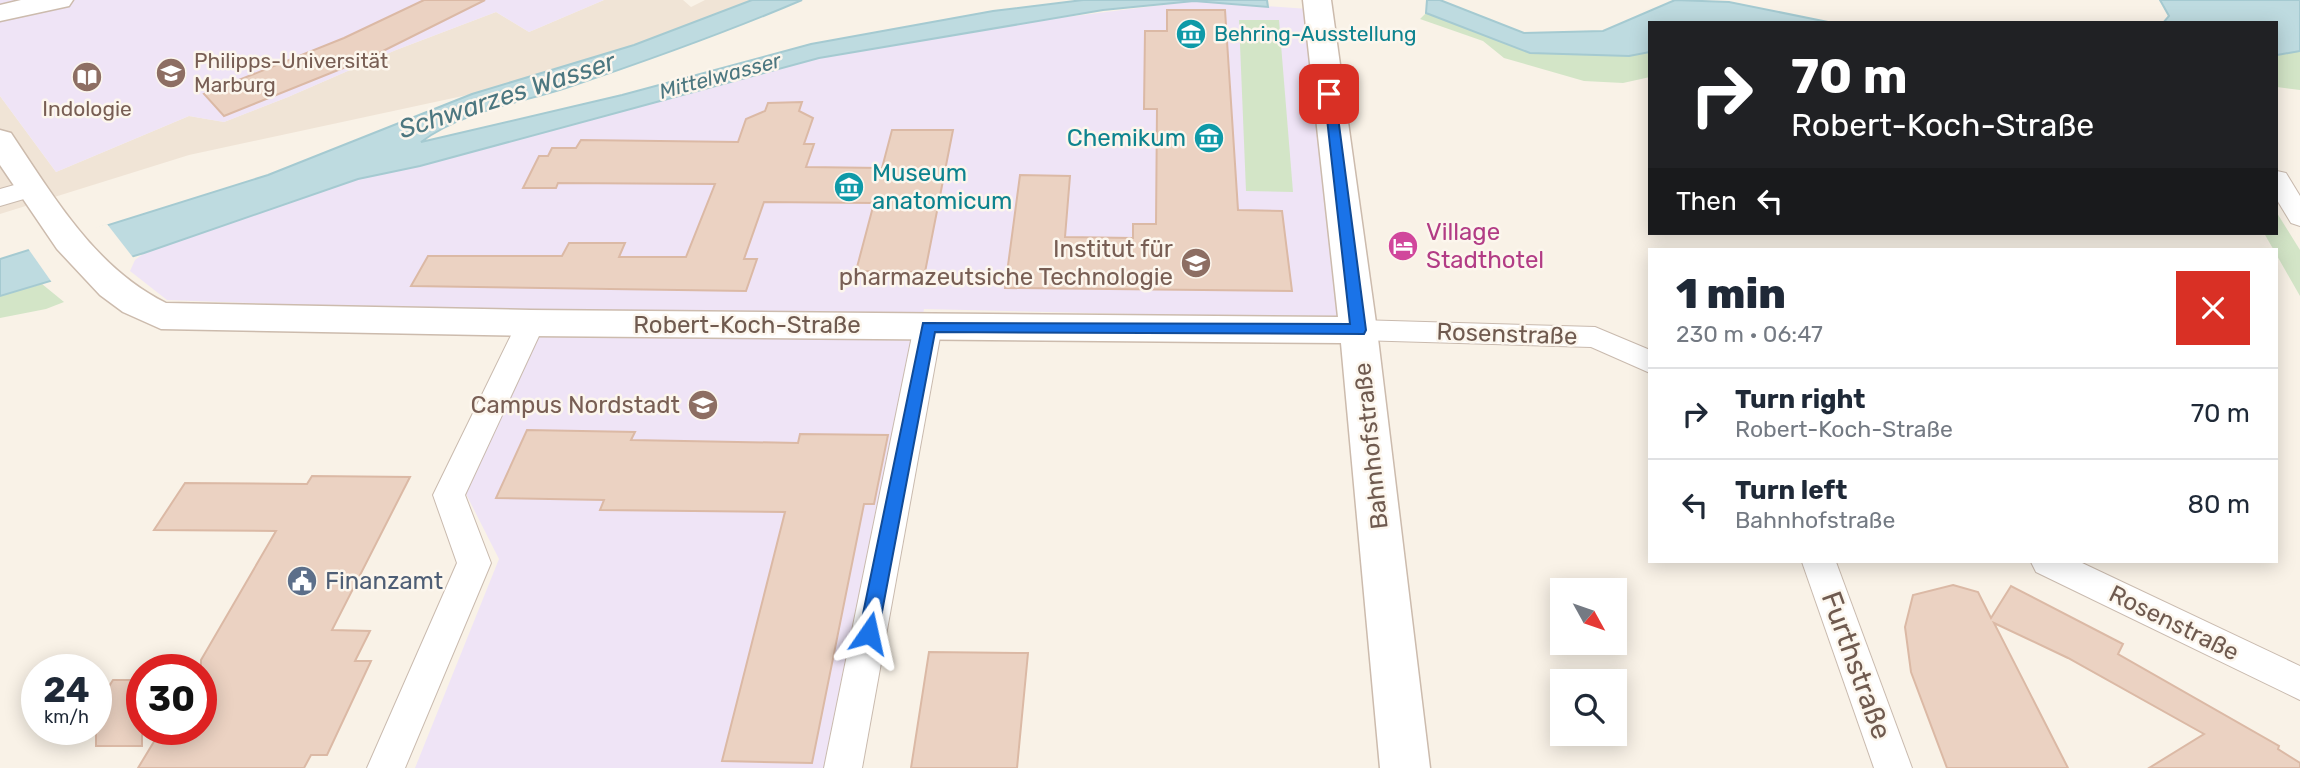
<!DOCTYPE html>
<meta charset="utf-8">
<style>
body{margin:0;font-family:Rubik,sans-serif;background:#f2f2f3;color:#1f2937;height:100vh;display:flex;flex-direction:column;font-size:26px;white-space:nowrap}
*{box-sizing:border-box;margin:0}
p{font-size:23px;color:#747a83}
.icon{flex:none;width:38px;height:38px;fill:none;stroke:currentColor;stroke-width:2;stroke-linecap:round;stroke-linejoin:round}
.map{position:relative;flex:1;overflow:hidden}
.side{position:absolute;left:1648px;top:248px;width:630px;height:315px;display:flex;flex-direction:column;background:#fff;border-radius:0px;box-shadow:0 4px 18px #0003}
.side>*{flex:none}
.top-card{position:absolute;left:1648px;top:21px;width:630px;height:214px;border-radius:0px;box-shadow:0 4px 18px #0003;background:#202124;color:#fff;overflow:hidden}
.needle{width:46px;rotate:130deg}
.buttons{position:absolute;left:1550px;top:578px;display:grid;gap:14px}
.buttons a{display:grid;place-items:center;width:77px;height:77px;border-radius:0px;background:#fff;box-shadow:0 4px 18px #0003;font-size:35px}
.speed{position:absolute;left:21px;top:654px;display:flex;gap:14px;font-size:35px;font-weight:700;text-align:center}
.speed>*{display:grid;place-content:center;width:91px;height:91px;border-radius:50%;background:#fff;box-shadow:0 4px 18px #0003;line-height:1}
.speed small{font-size:18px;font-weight:400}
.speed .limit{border:10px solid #d22;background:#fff;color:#111}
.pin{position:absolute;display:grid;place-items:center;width:60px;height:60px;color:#fff;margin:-30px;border-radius:14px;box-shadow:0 4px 10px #0006}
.me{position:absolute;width:77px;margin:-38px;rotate:11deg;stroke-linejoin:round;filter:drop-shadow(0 0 5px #0008)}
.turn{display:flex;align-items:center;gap:24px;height:147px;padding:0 28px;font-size:32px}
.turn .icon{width:91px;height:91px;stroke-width:2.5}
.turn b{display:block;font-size:49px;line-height:60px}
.then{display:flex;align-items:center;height:66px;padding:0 28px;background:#0003;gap:14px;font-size:26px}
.round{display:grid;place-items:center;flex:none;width:74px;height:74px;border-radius:0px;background:#f2f2f3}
.summary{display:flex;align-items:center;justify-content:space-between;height:119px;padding:0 28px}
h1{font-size:42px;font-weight:800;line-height:52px}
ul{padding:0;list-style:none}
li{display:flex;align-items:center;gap:21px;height:91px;padding:0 28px;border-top:2px solid #e0e1e3}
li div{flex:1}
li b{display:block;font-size:26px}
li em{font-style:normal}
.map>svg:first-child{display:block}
.residential{fill:#f0e4d6}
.education{fill:#efe4f6}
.green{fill:#d3e5c7}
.water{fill:#bedbe0;stroke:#a5cad1;stroke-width:2}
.pier{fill:#f9f2e7}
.building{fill:#ebd2c2;stroke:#dbb9a5;stroke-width:2}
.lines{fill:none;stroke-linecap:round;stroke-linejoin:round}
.minor-casing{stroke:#c9baae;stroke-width:2}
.secondary-casing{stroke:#ccbbad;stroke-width:3}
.minor{fill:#fff;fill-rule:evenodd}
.secondary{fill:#fff;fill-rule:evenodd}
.route{fill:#1a73e8;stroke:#114b97;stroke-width:2}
.labels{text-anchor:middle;stroke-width:5;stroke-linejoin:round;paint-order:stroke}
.far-culture-label{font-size:21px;fill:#0d838f;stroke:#fcf6ed;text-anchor:start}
.far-education-label{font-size:21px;fill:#785e54;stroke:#fcf6ed;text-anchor:start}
.far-water-label{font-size:21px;font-style:italic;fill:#4c7780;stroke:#fcf6ed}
.culture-label{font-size:24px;fill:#0d838f;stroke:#fcf6ed;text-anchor:end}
.hotel-label{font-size:24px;fill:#b23c85;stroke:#fcf6ed;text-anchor:start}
.education-label{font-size:24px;fill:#785e54;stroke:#fcf6ed;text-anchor:end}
.street-label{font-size:24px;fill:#6f5a4f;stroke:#fcf6ed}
.service-label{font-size:24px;fill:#4e5e75;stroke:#fcf6ed;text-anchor:start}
.water-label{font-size:26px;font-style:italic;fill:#4c7780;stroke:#fcf6ed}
.near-street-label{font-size:28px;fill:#6f5a4f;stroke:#fcf6ed}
</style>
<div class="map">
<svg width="2300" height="768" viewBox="0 0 2300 768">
<rect width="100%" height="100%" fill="#f9f2e7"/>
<!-- residential -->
<polygon class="residential" points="604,0 683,0 691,7 705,0 752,0 634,45 472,94 189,155 0,214 0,96 56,172 189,116 224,122 288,97 396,50 496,12 529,32"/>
<!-- education -->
<g class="education">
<polygon points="0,0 604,0 529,32 496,12 396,50 288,97 224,122 189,116 56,172 0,96"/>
<polygon points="1194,1 1309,9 1345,319 924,309 834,768 415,768 499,559 464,490 541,314 167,300 130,271 135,260 144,253 358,179 420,166 819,58 1002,25"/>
</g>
<!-- green -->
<g class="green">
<polygon points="1426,13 1530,53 1629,56 1650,52 1650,77 1623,83 1584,81 1504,58 1483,41 1420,19"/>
<polygon points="1239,20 1279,20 1293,192 1246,191"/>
<polygon points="2300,51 2300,90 2277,87 2277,55"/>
<polygon points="2277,213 2300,250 2300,296 2264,233 2277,233"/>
<polygon points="42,284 64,302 46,309 0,318 0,296"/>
</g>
<!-- water -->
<g class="water">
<path d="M752 0H802C725 33 646 61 566 88 519 103 461 112 421 142L622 95 811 44 993 11 1083 0H1267L1268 7 1194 1 1103 10 819 58 420 166 358 179 144 253 0 296V259L268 175 472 94 634 45Z"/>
<polygon points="1427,0 1440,0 1524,33 1603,31 1675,0 1729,2 1833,23 1650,23 1650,52 1629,56 1530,53 1426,13"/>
<polygon points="2160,0 2300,0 2300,51 2277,55 2277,23 2163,23 2169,16"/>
</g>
<!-- pier -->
<polygon class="pier" points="107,224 135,260 53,284 27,247"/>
<!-- building -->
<g class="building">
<polygon points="424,0 485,0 373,56 224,116 204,94 344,38"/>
<polygon points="1167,10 1225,10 1238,210 1282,211 1292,291 1005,288 1020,175 1070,176 1065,237 1133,238 1133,224 1156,224 1157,109 1144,109 1145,31 1167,31"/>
<polygon points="802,102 799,111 813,118 804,144 814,144 806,167 882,168 892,130 953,130 925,272 856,271 874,203 764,202 744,259 757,259 746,291 411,286 428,256 562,256 569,243 625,243 619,257 686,257 715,184 558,183 556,188 523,188 539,156 548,156 552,148 576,148 581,140 738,142 746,119 765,111 768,103"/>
<polygon points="527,430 635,432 631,440 798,443 800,434 888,435 874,504 864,504 812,763 722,761 785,512 600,510 604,500 496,498"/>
<polygon points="312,476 410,477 332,630 370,631 355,661 371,661 327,755 311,755 304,768 138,768 161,730 201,730 201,660 276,531 154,530 185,483 307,484"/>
<polygon points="1953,585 1978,592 1991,618 2011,586 2123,644 2118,654 2279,746 2278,749 2300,763 2300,768 2149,768 2204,734 2068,658 1994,623 2068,768 1947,768 1911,672 1905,627 1913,595"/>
<polygon points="929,652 1028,653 1017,768 911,768"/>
<polygon points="113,680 142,680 142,746 96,746 96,707"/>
</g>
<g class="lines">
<!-- minor casing -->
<g class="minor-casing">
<g id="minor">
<polygon points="2277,171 2286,173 2300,196 2300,226 2291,223 2277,200"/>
<polygon points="32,180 41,182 45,188 41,194 0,206 0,189"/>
<polygon points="531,313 541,316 545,323 465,495 491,563 405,768 367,768 457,563 433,495 517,323 521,316"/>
<polygon points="928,316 938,319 942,326 862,768 824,768 914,326 918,319"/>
<polygon points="1358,320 1595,327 1650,350 1650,373 1591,347 1358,340 1348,337 1344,330 1348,323"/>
<polygon points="1802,562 1836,562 1912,768 1874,768"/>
<polygon points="2031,562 2080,562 2300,666 2300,700 2036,572"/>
</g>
</g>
<!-- secondary casing -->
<g class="secondary-casing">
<g id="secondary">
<polygon points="21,0 73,0 69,6 0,21 0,5"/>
<path d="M1303 0H1331L1377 330 1430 768H1380L1341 343 531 336 161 329 123 312 100 295 57 249 0 165V130L11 133C54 197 95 268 166 303L531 310 1338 317Z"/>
</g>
</g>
<!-- minor -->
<use href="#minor" class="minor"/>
<!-- secondary -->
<use href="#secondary" class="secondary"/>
</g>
<!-- route -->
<polygon class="route" points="1324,92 1335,94 1366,330 1364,334 935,332 878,633 875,639 862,639 859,633 923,323 1350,324"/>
<!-- icons -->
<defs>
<g id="museum-disc" transform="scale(1.575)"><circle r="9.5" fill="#0f9aa8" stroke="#fcf6ed"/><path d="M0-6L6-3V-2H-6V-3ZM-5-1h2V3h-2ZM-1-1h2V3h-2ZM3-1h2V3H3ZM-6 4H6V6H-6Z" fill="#fff"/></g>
<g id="university-disc" transform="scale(1.575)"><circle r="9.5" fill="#8d6e63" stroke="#fcf6ed"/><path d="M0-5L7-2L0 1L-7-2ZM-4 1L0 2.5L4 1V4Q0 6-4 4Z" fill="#fff"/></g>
<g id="library-disc" transform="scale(1.575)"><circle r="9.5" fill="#8d6e63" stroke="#fcf6ed"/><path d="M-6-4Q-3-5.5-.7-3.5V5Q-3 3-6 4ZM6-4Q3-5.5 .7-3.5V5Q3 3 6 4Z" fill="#fff"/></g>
<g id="hotel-disc" transform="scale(1.575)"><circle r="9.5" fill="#d1479c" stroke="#fcf6ed"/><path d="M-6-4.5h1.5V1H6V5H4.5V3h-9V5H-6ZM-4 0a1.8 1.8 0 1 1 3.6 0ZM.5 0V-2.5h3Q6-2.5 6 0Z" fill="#fff"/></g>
<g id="civic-disc" transform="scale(1.575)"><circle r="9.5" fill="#5c6f8a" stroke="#fcf6ed"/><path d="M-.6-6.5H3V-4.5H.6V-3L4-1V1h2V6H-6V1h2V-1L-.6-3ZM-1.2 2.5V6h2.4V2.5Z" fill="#fff"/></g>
</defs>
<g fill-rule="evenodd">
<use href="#museum-disc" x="1191" y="34"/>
<use href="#university-disc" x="171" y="73"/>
<use href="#library-disc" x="87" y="77"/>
<use href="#museum-disc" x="1209" y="138"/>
<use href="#museum-disc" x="849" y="187"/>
<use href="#hotel-disc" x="1403" y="246"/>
<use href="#university-disc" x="1196" y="263"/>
<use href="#university-disc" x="703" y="405"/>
<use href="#civic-disc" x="302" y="581"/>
</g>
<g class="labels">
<!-- far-culture labels -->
<g class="far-culture-label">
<text x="1214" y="41">Behring-Ausstellung</text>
</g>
<!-- far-education labels -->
<g class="far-education-label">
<text x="194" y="68">Philipps-Universität<tspan x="194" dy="24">Marburg</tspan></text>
<text x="87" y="116" text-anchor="middle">Indologie</text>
</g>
<!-- far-water labels -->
<g class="far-water-label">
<text transform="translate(720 76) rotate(-15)" y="7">Mittelwasser</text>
</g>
<!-- culture labels -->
<g class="culture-label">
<text x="1186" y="146">Chemikum</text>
<text x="872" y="181" text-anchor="start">Museum<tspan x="872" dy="28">anatomicum</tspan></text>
</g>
<!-- hotel labels -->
<g class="hotel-label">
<text x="1426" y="240">Village<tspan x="1426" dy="28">Stadthotel</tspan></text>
</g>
<!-- education labels -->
<g class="education-label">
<text x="1173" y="257">Institut für<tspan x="1173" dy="28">pharmazeutsiche Technologie</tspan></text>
<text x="680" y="413">Campus Nordstadt</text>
</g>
<!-- street labels -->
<g class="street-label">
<text x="747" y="333">Robert-Koch-Straße</text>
<text transform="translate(1507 334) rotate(2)" y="8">Rosenstraße</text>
<text transform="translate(1371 446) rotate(-96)" y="8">Bahnhofstraße</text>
<text transform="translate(2174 623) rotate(26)" y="8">Rosenstraße</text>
</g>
<!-- service labels -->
<g class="service-label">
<text x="325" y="589">Finanzamt</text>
</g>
<!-- water labels -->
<g class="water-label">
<text transform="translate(507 95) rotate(-18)" y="9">Schwarzes Wasser</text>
</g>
<!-- near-street labels -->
<g class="near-street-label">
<text transform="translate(1857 665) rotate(70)" y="10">Furthstraße</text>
</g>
</g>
</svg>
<div class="buttons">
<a><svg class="needle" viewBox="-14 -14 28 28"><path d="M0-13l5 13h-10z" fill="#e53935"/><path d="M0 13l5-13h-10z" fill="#747a83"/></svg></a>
<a><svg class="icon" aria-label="search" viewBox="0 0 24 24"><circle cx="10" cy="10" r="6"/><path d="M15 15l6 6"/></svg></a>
</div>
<div class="speed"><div>24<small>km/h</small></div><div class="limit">30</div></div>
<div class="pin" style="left:1329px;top:94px;background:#d93025"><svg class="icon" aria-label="arrive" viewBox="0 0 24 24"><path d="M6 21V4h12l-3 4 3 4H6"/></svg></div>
<svg class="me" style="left:869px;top:633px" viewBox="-20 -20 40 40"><path d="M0-17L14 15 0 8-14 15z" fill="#1a73e8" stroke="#fff" stroke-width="4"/></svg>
<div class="top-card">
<div class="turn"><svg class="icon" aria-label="right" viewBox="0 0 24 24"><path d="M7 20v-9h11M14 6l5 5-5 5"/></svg><div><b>70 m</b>Robert-Koch-Straße</div></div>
<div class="then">Then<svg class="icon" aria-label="left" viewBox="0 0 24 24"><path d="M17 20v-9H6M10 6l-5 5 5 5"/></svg></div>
</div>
<section class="side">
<div class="summary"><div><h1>1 min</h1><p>230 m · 06:47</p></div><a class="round" style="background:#d93025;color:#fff"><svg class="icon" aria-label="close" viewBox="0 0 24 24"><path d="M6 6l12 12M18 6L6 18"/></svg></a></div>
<ul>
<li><svg class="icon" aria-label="right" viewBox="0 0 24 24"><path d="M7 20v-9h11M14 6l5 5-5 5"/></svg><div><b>Turn right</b><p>Robert-Koch-Straße</p></div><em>70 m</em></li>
<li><svg class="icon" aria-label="left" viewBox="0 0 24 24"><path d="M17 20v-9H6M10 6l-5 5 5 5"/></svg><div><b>Turn left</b><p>Bahnhofstraße</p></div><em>80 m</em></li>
</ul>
</section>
</div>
